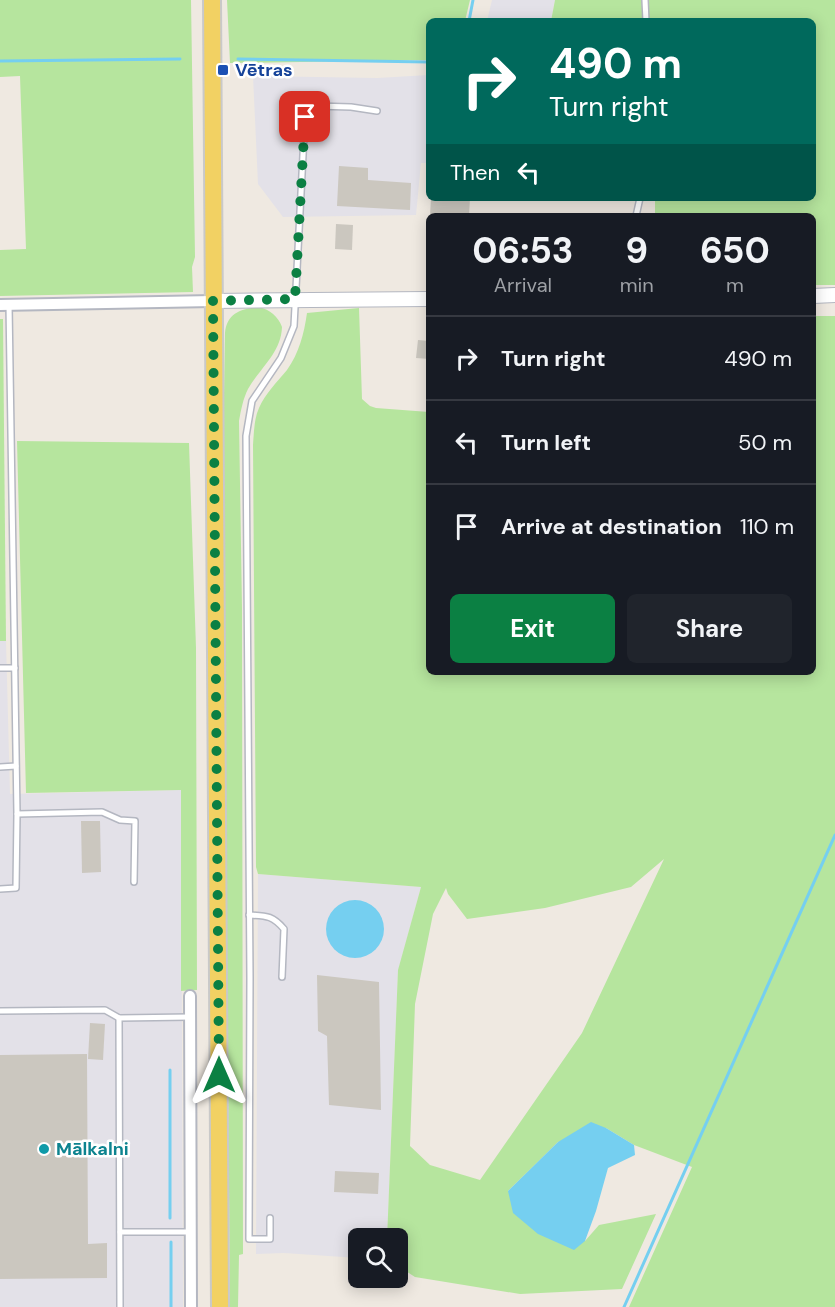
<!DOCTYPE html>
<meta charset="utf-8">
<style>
body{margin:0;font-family:"DM Sans",sans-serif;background:#20242c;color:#f1f3f6;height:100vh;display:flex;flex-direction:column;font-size:22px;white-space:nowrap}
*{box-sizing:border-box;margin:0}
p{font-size:20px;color:#9ea1a6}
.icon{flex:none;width:33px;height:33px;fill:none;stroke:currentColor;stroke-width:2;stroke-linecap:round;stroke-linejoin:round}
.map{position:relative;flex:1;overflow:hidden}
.sheet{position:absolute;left:426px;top:213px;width:390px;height:462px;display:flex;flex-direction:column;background:#171b24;border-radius:9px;box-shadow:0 3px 15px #0003}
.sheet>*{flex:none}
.top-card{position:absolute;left:426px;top:18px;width:390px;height:183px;border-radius:9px;box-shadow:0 3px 15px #0003;background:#00695c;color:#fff;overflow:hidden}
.fabs{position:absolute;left:348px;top:1228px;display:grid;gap:12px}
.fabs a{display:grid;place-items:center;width:60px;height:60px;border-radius:9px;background:#171b24;box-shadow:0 3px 15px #0003;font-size:30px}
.pin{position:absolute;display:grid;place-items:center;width:51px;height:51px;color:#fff;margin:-26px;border-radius:12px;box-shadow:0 3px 9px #0006}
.me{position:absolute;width:66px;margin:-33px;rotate:0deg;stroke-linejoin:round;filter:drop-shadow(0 0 4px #0008)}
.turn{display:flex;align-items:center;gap:21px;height:126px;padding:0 24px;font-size:27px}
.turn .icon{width:78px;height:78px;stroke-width:2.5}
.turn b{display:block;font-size:42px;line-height:51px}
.then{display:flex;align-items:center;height:57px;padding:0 24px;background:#0003;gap:12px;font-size:22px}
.eta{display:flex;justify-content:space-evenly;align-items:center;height:102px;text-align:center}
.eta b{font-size:36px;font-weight:700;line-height:42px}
.action{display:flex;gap:12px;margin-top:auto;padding:12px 24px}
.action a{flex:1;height:69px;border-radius:9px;background:#0b8043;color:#fff;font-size:24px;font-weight:700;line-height:69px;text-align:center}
.action a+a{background:#20242c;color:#f1f3f6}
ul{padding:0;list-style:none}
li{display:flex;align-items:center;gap:18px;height:84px;padding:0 24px;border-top:2px solid #363941}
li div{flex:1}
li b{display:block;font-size:22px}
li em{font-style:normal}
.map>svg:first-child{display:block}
.industrial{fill:#e3e1e8}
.green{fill:#b6e59e;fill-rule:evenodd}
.water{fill:#75cff0}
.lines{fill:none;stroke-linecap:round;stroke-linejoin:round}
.stream{stroke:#75cff0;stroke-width:3}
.building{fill:#cbc7bf}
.service-casing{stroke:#b4b7c1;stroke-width:8}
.minor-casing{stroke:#b4b7c1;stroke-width:14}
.tertiary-casing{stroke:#b4b7c1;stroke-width:16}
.primary-casing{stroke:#c9c9c9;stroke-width:20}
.service{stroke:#fff;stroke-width:5}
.minor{stroke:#fff;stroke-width:10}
.tertiary{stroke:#fff;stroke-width:14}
.primary{stroke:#f2d163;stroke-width:16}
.route{stroke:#0b8043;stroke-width:10;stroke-dasharray:0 18}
.transit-dot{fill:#1a4fb4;stroke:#fff;stroke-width:2}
.culture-dot{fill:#0f9aa8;stroke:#fff;stroke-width:2}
.labels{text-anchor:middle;stroke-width:5;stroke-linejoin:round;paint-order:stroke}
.transit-label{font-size:18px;font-weight:bold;fill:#164399;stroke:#fff;text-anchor:start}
.culture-label{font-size:18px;font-weight:bold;fill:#0d838f;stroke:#fff;text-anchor:start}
</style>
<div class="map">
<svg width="835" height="1307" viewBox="0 0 835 1307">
<rect width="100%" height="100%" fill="#efe9e1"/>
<!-- industrial -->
<g class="industrial">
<polygon points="492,0 555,0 551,21 487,21"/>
<polygon points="429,75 429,163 421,163 416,215 283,217 258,184 253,76 377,78"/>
<polygon points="0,641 6,641 10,794 181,790 183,1307 0,1307"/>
<polygon points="258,874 421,887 398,971 387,1239 358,1239 358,1258 284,1253 256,1254"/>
</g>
<!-- green -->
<g class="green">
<polygon points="0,0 191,0 195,257 192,267 193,292 0,296 0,250 26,249 20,76 0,77"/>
<polygon points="227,0 470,0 465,21 429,21 429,59 427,60 230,63"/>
<polygon points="555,0 835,0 835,285 813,285 813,216 655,216 655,198 813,198 813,21 551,21"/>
<path d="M259 307C270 310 278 316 282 327 281 353 260 368 248 389 243 399 241 410 239 421L242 608 243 1254 239 1255 238 1307H230L223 455 225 333C227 313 241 309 259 307Z"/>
<path d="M359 308 362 399 370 406 376 408 429 412V672H813V316H835V1307H629L692 1167 634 1145 606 1128 558 1142 508 1191 585 1241 599 1225 656 1214 622 1289 520 1294 415 1277 398 1266V1239H387L398 970 421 887 258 874 256 867 253 445C254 432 254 419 259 408 265 394 277 382 287 370 299 353 304 334 307 313ZM664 859 582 1033 480 1180 430 1165 410 1146 415 1004 433 914 446 888 448 894 467 919 545 908 631 887Z"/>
<polygon points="0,319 3,319 6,641 0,641"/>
<polygon points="17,441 189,443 196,648 197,990 181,991 181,790 26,793"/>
</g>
<!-- water -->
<g class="water">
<circle cx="355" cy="929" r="29"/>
<polygon points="591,1122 606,1128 634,1145 635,1155 608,1168 596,1211 585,1241 574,1250 538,1234 513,1213 508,1191 558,1142"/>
</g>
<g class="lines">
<!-- stream -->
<g class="stream">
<polyline points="469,21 473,0"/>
<polyline points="238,59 429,62"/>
<polyline points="0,61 180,59"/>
<polyline points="170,1070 170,1218"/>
<polyline points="171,1242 171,1307"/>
<polyline points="624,1307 835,835"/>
</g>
</g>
<!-- building -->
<g class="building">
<polygon points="339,166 368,168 368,180 411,183 410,210 337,206"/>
<polygon points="431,198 470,198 469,216 430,216"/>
<polygon points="336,224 353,225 352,250 335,249"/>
<polygon points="418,340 429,341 429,359 416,358"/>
<polygon points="81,821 100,821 101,872 82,873"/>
<polygon points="317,975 379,982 381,1110 329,1105 327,1036 318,1031"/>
<polygon points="90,1023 105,1024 103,1060 88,1059"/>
<polygon points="87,1054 88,1244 107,1243 107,1278 0,1279 0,1055"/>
<polygon points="335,1171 379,1173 378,1194 334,1192"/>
</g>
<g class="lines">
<!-- service casing -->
<g class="service-casing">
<g id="service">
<polyline points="645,0 646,21"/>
<polyline points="636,216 640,198"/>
<polyline points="9,305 17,814 102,812 120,820 135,821 134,882"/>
<polyline points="0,668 15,668"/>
<polyline points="0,767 16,766"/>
<polyline points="0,889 16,888 17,814"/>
<path d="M249 915C266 916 272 915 284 929L282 977"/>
<polyline points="0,1011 105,1010 119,1018"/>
<polyline points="270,1218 270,1239 249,1239 250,978 246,436 252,401 281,358 294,326 305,117 316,106 351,107 377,111"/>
<polyline points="120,1232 191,1232"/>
<polyline points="120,1307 119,1018 190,1017"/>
</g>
</g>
<!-- minor casing -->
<g class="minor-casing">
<g id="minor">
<polyline points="0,305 213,301"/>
<polyline points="190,996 191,1307"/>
</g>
</g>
<!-- tertiary casing -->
<g class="tertiary-casing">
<g id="tertiary">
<polyline points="813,296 835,295"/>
<polyline points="213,301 429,299"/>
</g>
</g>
<!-- primary casing -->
<g class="primary-casing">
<polyline id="primary" points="212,0 220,1307"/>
</g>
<!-- service -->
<use href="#service" class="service"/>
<!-- minor -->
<use href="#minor" class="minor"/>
<!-- tertiary -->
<use href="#tertiary" class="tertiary"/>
<!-- primary -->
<use href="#primary" class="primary"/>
</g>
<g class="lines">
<!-- route -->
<polyline class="route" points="219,1075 213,301 295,299 305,117"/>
</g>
<!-- markers -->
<rect class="transit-dot" x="217" y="64" width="12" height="12" rx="3"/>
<circle class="culture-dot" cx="44" cy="1149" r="6"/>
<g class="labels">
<!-- transit labels -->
<g class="transit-label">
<text x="235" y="76">Vētras</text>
</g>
<!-- culture labels -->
<g class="culture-label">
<text x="56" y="1155">Mālkalni</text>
</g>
</g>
</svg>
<div class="fabs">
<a><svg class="icon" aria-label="search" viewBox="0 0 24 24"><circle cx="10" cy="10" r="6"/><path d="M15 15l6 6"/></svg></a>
</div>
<div class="pin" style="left:305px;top:117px;background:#d93025"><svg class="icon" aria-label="arrive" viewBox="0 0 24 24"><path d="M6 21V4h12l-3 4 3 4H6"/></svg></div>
<svg class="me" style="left:219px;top:1075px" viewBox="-20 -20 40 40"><path d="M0-17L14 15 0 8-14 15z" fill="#0b8043" stroke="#fff" stroke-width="4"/></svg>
<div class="top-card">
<div class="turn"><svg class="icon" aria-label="right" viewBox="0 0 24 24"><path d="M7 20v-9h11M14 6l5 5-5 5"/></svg><div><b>490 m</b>Turn right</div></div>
<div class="then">Then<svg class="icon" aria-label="left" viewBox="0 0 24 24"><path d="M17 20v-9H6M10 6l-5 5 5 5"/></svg></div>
</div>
<section class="sheet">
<div class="eta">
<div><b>06:53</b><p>Arrival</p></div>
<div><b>9</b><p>min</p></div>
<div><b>650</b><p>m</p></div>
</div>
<ul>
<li><svg class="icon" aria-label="right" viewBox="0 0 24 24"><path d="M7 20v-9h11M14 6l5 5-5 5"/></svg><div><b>Turn right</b></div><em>490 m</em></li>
<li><svg class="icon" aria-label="left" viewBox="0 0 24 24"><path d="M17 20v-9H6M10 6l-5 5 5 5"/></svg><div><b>Turn left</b></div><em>50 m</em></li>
<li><svg class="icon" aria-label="arrive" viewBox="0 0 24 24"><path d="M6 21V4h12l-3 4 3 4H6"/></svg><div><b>Arrive at destination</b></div><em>110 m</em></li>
</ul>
<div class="action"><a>Exit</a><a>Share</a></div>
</section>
</div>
